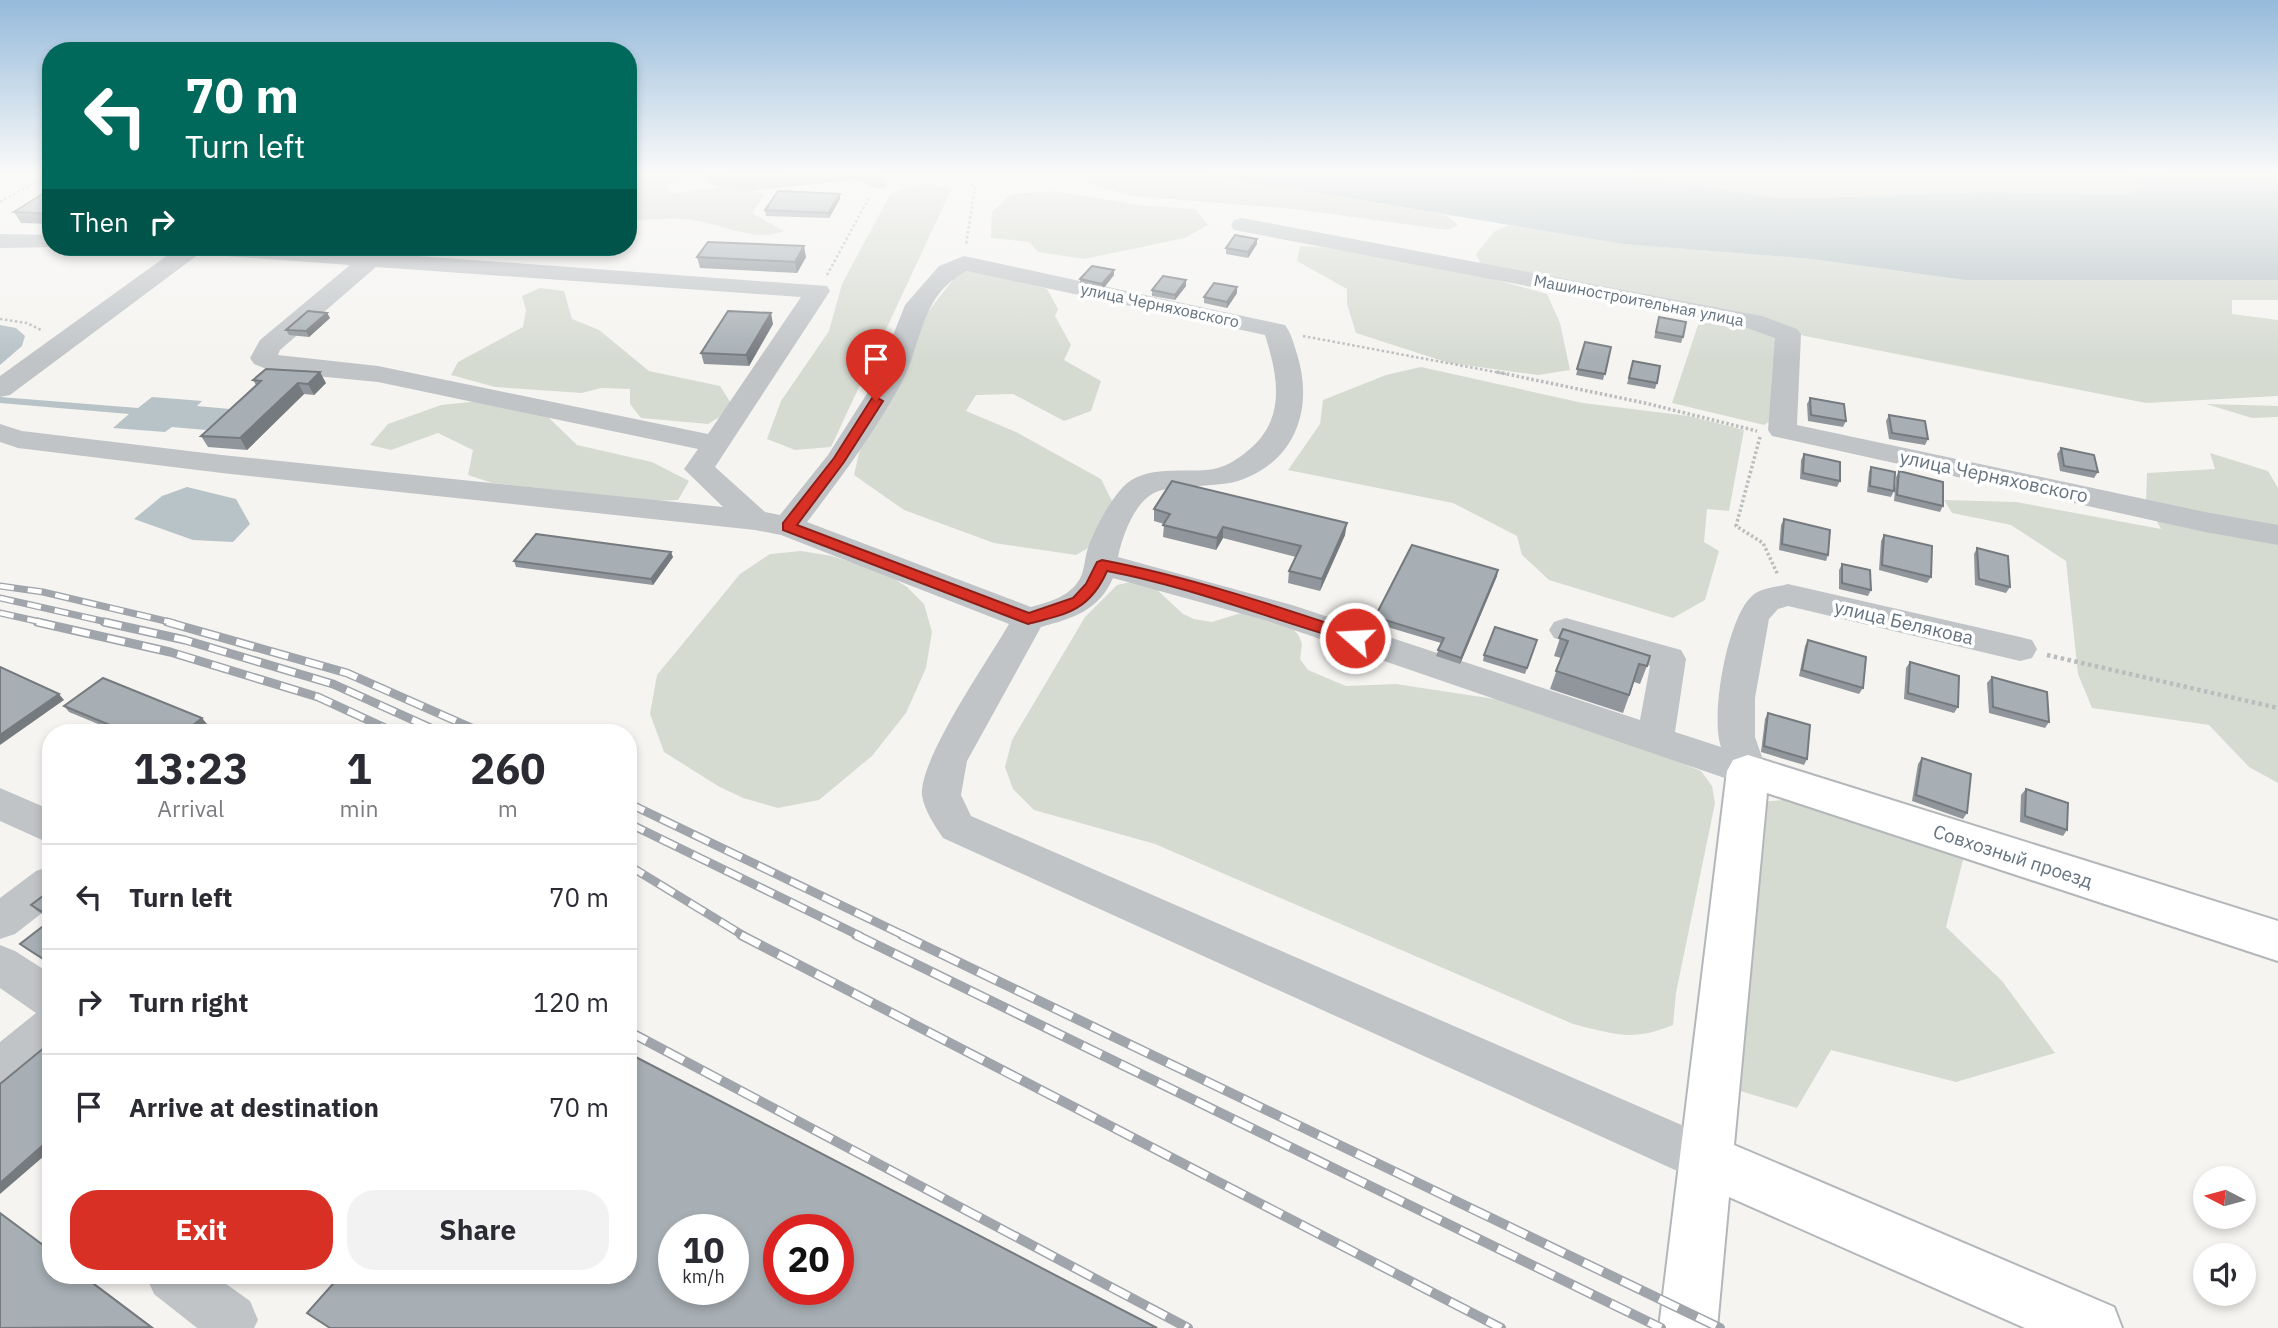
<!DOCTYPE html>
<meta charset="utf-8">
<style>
body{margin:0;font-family:"IBM Plex Sans",sans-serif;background:#f2f2f3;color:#2b2b33;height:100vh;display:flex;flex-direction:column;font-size:26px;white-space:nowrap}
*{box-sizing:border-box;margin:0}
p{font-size:23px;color:#7c7c81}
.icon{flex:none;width:38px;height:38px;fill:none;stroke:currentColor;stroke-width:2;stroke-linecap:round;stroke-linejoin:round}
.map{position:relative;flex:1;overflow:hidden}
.details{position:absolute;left:42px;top:724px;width:595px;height:560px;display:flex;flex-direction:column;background:#fff;border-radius:28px;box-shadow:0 4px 10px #0003}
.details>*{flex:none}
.banner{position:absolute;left:42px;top:42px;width:595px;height:214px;border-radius:28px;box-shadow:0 4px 10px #0003;background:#00695c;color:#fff;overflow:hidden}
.needle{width:46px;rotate:276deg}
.controls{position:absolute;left:2193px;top:1166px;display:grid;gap:14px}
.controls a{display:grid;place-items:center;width:63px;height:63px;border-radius:50%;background:#fff;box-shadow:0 4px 10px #0003;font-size:35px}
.speed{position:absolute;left:658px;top:1214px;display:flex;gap:14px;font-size:35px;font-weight:700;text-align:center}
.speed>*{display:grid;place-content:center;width:91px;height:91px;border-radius:50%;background:#fff;box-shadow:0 4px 10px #0003;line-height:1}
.speed small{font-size:18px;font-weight:400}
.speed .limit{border:10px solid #d22;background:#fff;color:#111}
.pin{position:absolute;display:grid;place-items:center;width:60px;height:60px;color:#fff;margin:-72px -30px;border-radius:50% 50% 50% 0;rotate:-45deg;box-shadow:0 0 7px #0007}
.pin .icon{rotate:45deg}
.me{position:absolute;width:77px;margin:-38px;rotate:289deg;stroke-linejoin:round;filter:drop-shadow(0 0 5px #0008)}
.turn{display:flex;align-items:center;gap:24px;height:147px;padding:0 28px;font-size:32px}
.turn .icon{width:91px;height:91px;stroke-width:2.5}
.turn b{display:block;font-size:49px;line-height:60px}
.then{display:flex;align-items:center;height:66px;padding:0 28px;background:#0003;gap:14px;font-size:26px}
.eta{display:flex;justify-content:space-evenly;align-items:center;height:119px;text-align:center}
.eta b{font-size:42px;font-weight:800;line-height:49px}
.primary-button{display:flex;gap:14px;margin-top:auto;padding:14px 28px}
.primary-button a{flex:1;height:80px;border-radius:28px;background:#d93025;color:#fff;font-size:28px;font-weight:800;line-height:80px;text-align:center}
.primary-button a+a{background:#f2f2f3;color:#2b2b33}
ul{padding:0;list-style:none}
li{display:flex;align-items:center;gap:21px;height:105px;padding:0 28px;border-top:2px solid #e1e1e2}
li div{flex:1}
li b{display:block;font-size:26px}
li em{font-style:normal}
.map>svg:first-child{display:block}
.green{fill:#d6dbd2}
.water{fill:#b8c3c7}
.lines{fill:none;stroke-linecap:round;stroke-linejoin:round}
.major-casing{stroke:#b3b7ba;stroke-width:4}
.path-far2{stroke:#babcbe;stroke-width:2.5;stroke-dasharray:2.5 2.5;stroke-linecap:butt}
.path-far1{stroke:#babcbe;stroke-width:3.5;stroke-dasharray:2.5 2.5;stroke-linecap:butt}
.path{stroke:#babcbe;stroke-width:4.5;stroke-dasharray:3.5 3.5;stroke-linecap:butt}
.minor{fill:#c0c4c7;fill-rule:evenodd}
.major{fill:#fff;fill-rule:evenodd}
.rail-far2-casing{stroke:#9fa5aa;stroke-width:7}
.rail-far1-casing{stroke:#9fa5aa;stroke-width:9}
.rail-casing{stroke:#9fa5aa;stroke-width:10}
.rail-far2{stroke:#fff;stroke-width:4.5;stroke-dasharray:14;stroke-linecap:butt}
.rail-far1{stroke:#fff;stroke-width:6;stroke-dasharray:18;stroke-linecap:butt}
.rail{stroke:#fff;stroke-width:7;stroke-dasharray:21;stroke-linecap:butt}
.wall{fill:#90969b}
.shaded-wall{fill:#757a7e}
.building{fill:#a7afb4;stroke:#757a7e;stroke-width:2;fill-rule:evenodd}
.route{fill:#d93025;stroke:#8d1f18;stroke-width:2}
.labels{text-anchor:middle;stroke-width:7;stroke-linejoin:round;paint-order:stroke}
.far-street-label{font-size:16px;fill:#657480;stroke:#fff}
.street-label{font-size:19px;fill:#657480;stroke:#fff}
</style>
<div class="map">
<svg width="2278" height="1328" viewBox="0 0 2278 1328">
<rect width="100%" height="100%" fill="#f5f4f1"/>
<!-- green -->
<g class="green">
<path d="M628 174H701L702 179 665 184 671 194 729 186 765 194 752 213 784 231C752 244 716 220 683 219 665 218 646 220 628 220Z"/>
<polygon points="1059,174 1202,174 1446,215 1458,225 1447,230 1295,209 1131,196"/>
<polygon points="1619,174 2127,174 2148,186 2126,195 1986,192 1784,199"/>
<polygon points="2164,174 2278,174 2278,176 2181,181"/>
<polygon points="923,184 952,188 831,447 795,450 767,439 781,401 829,331 842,284 891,193"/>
<polygon points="1052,191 1147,206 1195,209 1208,225 1185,238 1084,259 1038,252 1029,242 991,238 992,212 1011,194"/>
<polygon points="1509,225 1623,244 1812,259 1964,280 2278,280 2278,300 2232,300 2232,314 2278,320 2278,396 2146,403 1805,336 1752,317 1481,264 1476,254 1495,231"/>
<path d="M1300 246C1384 250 1466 271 1547 294L1560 323 1570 370 1538 375 1449 363 1356 333 1347 304V289L1297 261Z"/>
<polygon points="987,270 1047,289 1058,309 1055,316 1071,345 1064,360 1101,381 1091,411 1064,421 1013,394 976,395 966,411 1016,432 1101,479 1125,527 1076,555 994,543 904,510 854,475 859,453 909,336 959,272"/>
<polygon points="540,288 564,291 572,319 599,330 649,371 720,386 734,408 708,424 641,418 630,404 630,389 601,388 582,393 495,387 451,375 458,362 523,327 526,310 522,296"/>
<polygon points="1701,316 1778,333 1773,419 1764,425 1672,403"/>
<polygon points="1421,367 1583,403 1689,416 1744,430 1729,511 1707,509 1704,542 1719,551 1705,600 1673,618 1549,580 1522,555 1517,536 1453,503 1288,470 1320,424 1323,400 1386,375"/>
<polygon points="480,401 548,417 577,445 652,462 689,481 678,500 652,501 492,483 468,475 473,450 438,433 391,450 370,445 388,424 441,405"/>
<polygon points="2206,404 2278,406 2278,417 2252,418"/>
<polygon points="2210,453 2268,471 2278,488 2278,783 2249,767 2209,725 2092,708 2078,674 2066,561 2011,525 1952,513 1944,500 2016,502 2161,529 2146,500 2147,473 2215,469"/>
<polygon points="801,551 832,556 885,573 907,587 924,604 932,632 926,668 906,713 872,756 819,800 778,808 743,798 718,786 664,752 650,714 657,675 740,574 770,554"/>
<path d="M1131 582 1152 585 1183 614 1194 619 1212 622 1241 613 1268 617 1290 625 1299 636 1302 644 1300 659 1308 670 1346 686 1396 684 1521 703 1619 737 1701 771 1712 786 1715 803 1676 993 1673 1025C1632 1042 1614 1034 1573 1024L1155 844 1034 810 1013 789 1005 767 1012 740 1085 617 1117 585Z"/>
<polygon points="1814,797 1965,852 1946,927 2002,981 2055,1053 1956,1082 1831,1050 1797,1108 1727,1087 1761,802"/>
</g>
<!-- water -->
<g class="water">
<polygon points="1202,174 1619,174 1784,199 1986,192 2126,195 2147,186 2127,174 2164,174 2181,181 2278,176 2278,280 1964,280 1812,259 1623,244"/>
<polygon points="0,325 16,328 25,336 22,346 0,365"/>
<polygon points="0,397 138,408 152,397 202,401 197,406 230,409 206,430 172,427 165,432 113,428 129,414 0,403"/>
<polygon points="187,487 236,499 250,524 233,542 193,540 134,519 162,496"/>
</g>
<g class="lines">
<!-- major casing -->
<g class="major-casing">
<polygon id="major" points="1748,755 2278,921 2278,961 1767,793 1734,1145 2114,1307 2122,1328 2025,1328 1729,1197 1717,1328 1659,1328 1727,771 1733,760"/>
</g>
<!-- path-far2 -->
<g class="path-far2">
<polyline points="962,174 961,177 975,187 966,245"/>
<polyline points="0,202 51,174"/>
<polyline points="827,275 870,196"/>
<polyline points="0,319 27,323 43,331"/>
<polyline points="1303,336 1506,374"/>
</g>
<!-- path-far1 -->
<g class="path-far1">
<polyline points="1497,372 1645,403 1757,431"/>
<polyline points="1760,437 1736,526 1763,543 1778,575"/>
</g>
<!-- path -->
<polyline class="path" points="2047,655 2278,708"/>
<!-- minor -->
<g class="minor">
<path d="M705 174H727L746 178 796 174H880L888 183 885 188C871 191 867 181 855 180L746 191 709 184Z"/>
<polygon points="1242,218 1762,316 1797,329 1801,334 1797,425 2205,512 2278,525 2278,545 2205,532 1772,436 1768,430 1775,338 1747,328 1234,230 1231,225 1234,220"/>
<polygon points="0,234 51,235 51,247 59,247 0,248"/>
<path d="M179 247H295L827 286 830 291 715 467 765 512 780 515 828 455 875 381 905 305 939 266 964 256 1285 325C1291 333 1294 344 1297 354 1314 408 1296 462 1238 481 1214 488 1170 484 1154 493 1134 503 1122 537 1118 557L1292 605 1640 720 1650 666 1554 638 1549 630 1554 622 1566 618 1681 650 1686 659 1675 732 1721 747C1710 716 1727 618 1752 596 1760 588 1777 587 1788 584L2020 637 2032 640 2037 649 2032 658 2020 661 1788 606 1778 609 1769 619 1755 698V737L1767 771 1761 781 1748 786 1268 621 1113 578C1099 610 1074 618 1041 627L967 761 961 795 971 816 1723 1143 1730 1160 1723 1177 1706 1184 943 838C935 826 924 810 922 795 919 759 989 659 1009 624L781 535 755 530 222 473 18 448 0 442V424L22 431 222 455 723 507 684 469 698 449 378 382 274 372 254 364 250 358 260 340 350 265 199 254 10 395 0 397V376ZM376 267 801 297 708 434 378 366 278 355 280 350ZM967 271 1265 335C1278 376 1286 417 1251 448 1241 457 1228 466 1214 469 1186 474 1144 463 1122 488 1108 504 1095 528 1088 548 1084 559 1085 574 1077 583 1066 598 1048 602 1031 607L807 522C841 478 874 433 901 384 923 344 919 295 967 271Z"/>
<polygon points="0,788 51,810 51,844 0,821"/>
<polygon points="51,866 51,906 15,934 0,939 0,898 36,871"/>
<polygon points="0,945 15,951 51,974 51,1056 16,1085 0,1092 0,1042 36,1013 0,988"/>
<polygon points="146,1276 215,1276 250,1301 258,1320 254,1328 197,1328 154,1294"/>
</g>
<!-- major -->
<use href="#major" class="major"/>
<!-- rail-far2 casing -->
<g class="rail-far2-casing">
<g id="rail-far2">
<polyline points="0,586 43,592 174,623"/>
<polyline points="0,598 111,623"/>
<polyline points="0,613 45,623"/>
</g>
</g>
<!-- rail-far1 casing -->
<g class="rail-far1-casing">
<g id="rail-far1">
<polyline points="37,622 170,652 318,697 396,733"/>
<polyline points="104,622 185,640 333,684 442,733"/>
<polyline points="167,622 347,673 483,733"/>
<polyline points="628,803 905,936"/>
<polyline points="628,823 860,936"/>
<polyline points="628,865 744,936"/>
</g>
</g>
<!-- rail casing -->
<g class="rail-casing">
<g id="rail">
<polyline points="741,935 1501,1328"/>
<polyline points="856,935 1661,1328"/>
<polyline points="902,935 1720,1328"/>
<polyline points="628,1031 1188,1328"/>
</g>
</g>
<!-- rail-far2 -->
<use href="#rail-far2" class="rail-far2"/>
<!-- rail-far1 -->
<use href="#rail-far1" class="rail-far1"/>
<!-- rail -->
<use href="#rail" class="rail"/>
</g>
<!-- wall -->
<g class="wall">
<polygon points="51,192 51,224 21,223 14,212"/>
<polygon points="840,194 840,199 829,218 766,216 765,210"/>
<polygon points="1257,244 1248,258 1226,254 1226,248"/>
<polygon points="697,257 806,257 797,273 700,268"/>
<polygon points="1114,270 1114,275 1103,289 1080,285 1080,279"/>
<polygon points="1186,286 1175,300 1152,296 1152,290"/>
<polygon points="1237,293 1227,308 1204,303 1204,297"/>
<polygon points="327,313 330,318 309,337 289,335 286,330"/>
<polygon points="1659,317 1683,337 1681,343 1654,338"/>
<polygon points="773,324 749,366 704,364 701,353"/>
<polygon points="1585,342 1611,347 1603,380 1576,375"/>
<polygon points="1633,361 1657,383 1655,389 1627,384"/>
<polygon points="253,380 326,383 314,395 304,394 247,450 208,447 201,436 256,385"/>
<polygon points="1810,398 1846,421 1843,427 1808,421 1807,404"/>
<polygon points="1889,415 1928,439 1925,445 1889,439 1886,421"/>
<polygon points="2061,448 2098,472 2094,478 2060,471 2057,454"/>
<polygon points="1804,454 1840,481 1837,487 1800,479 1801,460"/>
<polygon points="1871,467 1894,491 1891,497 1867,492 1869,472"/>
<polygon points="1899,471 1943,506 1940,512 1894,501 1896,477"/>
<polygon points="1154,509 1345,535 1320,591 1288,583 1289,571 1296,557 1223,538 1216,550 1163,537 1164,524 1154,521"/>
<polygon points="1784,519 1828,555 1826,561 1779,550 1781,525"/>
<polygon points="1884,535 1931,577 1927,583 1879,570 1881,541"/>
<polygon points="1977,548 2010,587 2006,593 1975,585 1974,554"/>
<polygon points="673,557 653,585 516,567 514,561"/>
<polygon points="1842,564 1871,590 1868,596 1839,589 1839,570"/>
<polygon points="1497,576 1460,664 1436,656 1441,643 1374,623 1375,617"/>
<polygon points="1563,629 1647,666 1640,684 1634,682 1623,713 1550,689 1561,658 1554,656"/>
<polygon points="1537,640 1525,674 1483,661 1484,655"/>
<polygon points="1808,640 1863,688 1859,694 1799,676 1805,646"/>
<polygon points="1910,662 1958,707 1954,713 1904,699 1906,668"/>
<polygon points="1992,677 2049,722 2045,728 1989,713 1987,683"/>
<polygon points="64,706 207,724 195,733 120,733 69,712"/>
<polygon points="1768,713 1807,759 1804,765 1761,752 1765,719"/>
<polygon points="1922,758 1967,813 1963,819 1912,801 1918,764"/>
<polygon points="2026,789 2067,830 2063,836 2020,822 2021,795"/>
<polygon points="51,890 51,919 37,911 31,905"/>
<polygon points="51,920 51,965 26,949 20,944"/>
</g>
<!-- shaded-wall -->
<g class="shaded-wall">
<polygon points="840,194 840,199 829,218 828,213"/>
<polygon points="1257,239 1257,244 1248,258 1248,252"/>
<polygon points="804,246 806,257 797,273 795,262"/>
<polygon points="1114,270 1114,275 1103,289 1102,284"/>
<polygon points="1186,280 1186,286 1175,300 1175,295"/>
<polygon points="1237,287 1237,293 1227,308 1227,302"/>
<polygon points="327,313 330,318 309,337 306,331"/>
<polygon points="771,313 773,324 749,366 746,355"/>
<polygon points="320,372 326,383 314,395 308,384"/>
<polygon points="298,383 304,394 247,450 240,438"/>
<polygon points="1347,523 1345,535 1320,591 1322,579"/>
<polygon points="1223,527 1223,538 1216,550 1217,538"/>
<polygon points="671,552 673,557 653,585 651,579"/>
<polygon points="1498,570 1497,576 1460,664 1461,658"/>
<polygon points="59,694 64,700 0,745 0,735"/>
<polygon points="202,718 207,724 195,733 183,733"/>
<polygon points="51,1138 51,1150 0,1194 0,1183"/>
<polygon points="83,1276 85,1276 154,1328 150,1328"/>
</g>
<!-- building -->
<g class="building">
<polygon points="778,191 840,194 828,213 765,210"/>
<polygon points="46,192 51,192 51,214 14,212"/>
<polygon points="1235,235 1257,239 1248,252 1226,248"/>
<polygon points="708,242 804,246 795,262 697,257"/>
<polygon points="1092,266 1114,270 1102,284 1080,279"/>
<polygon points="1163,276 1186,280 1175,295 1152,290"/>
<polygon points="1214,283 1237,287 1227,302 1204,297"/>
<polygon points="308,311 327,313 306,331 286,330"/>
<polygon points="728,311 771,313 746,355 701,353"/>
<polygon points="1659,317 1686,322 1683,337 1656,332"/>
<polygon points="1585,342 1611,347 1605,374 1577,369"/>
<polygon points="1633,361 1660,366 1657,383 1629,378"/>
<polygon points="266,369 320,372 308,384 298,383 240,438 201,436 261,381 253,380"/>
<polygon points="1810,398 1844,404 1846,421 1811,415"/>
<polygon points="1889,415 1925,421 1928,439 1892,433"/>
<polygon points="2061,448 2094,455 2098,472 2064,466"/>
<polygon points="1804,454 1840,462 1840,481 1803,473"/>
<polygon points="1871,467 1895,472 1894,491 1870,486"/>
<polygon points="1899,471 1943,482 1943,506 1897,495"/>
<polygon points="1172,481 1347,523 1322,579 1289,571 1301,546 1223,527 1217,538 1163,525 1170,514 1154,509"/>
<polygon points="1784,519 1830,530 1828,555 1782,544"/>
<polygon points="536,534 671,552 651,579 514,561"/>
<polygon points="1884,535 1932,546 1931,577 1882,565"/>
<polygon points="1412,545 1498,570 1461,658 1438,650 1444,638 1375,617"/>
<polygon points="1977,548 2008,556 2010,587 1979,579"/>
<polygon points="1842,564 1870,570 1871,590 1842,583"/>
<polygon points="1495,627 1537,640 1527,668 1484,655"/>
<polygon points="1563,629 1650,656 1647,666 1639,664 1629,695 1556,671 1568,641 1559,638"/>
<polygon points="1808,640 1866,657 1863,688 1802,670"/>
<polygon points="1910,662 1959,676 1958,707 1908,693"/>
<polygon points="0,667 59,694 0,735"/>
<polygon points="1992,677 2047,692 2049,722 1993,707"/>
<polygon points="103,678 202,718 183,733 129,733 64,706"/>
<polygon points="1768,713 1810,725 1807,759 1764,746"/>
<polygon points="1922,758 1971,774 1967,813 1916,795"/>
<polygon points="2026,789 2068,803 2067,830 2025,816"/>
<polygon points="51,890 51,917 31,905"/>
<polygon points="51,920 51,964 20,944"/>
<polygon points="51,1042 51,1138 0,1183 0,1084"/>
<path d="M628 1053 1157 1328H330L307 1313 340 1276H628ZM674 1230H733V1290H674ZM779 1230H838V1290H779Z"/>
<polygon points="0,1213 51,1251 51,1276 83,1276 151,1327 0,1328"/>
</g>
<!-- sky -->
<linearGradient id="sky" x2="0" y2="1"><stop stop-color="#95badb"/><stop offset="0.48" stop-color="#fafaf9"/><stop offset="1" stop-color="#fafaf9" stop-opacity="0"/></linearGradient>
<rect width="2278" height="360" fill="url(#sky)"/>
<!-- route -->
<path class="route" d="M876 397 883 401 844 462 797 525 1029 613 1073 598 1086 584 1097 562 1102 560C1190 577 1276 606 1360 634L1362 638 1355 643C1272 620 1192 587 1107 571 1090 610 1067 614 1028 624L783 530V523L834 458 872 398Z"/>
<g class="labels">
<!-- far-street labels -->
<g class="far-street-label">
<text transform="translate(1639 300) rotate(11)" y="6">Машиностроительная улица</text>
<text transform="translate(1160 305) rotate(12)" y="6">улица Черняховского</text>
</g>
<!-- street labels -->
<g class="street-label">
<text transform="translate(1994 476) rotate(12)" y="7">улица Черняховского</text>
<text transform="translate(1904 622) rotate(13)" y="7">улица Белякова</text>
<text transform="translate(2013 856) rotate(18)" y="7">Совхозный проезд</text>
</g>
</g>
</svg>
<div class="controls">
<a><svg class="needle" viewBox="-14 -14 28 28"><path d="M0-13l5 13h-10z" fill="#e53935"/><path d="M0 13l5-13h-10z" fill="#7c7c81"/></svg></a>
<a><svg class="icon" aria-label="sound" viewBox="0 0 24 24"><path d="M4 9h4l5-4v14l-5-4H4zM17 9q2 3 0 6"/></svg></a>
</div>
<div class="speed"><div>10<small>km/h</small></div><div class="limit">20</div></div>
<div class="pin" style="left:876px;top:401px;background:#d93025"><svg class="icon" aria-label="arrive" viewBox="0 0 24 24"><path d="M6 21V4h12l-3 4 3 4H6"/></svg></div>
<svg class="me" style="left:1355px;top:638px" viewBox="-20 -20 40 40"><circle r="17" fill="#d93025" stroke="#fff" stroke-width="3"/><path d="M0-11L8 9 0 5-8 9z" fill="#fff"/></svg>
<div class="banner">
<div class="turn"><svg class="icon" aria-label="left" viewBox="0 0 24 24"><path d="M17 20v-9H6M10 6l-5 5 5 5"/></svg><div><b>70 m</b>Turn left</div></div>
<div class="then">Then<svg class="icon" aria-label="right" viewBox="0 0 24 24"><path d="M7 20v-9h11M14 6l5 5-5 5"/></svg></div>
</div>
<section class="details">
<div class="eta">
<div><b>13:23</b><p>Arrival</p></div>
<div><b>1</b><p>min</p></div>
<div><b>260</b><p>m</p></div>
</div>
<ul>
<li><svg class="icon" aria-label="left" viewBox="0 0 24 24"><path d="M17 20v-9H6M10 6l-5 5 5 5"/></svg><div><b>Turn left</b></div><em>70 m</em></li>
<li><svg class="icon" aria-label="right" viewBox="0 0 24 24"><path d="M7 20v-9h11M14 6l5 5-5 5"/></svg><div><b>Turn right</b></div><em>120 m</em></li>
<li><svg class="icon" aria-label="arrive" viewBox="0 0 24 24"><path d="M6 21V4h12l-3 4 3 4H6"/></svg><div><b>Arrive at destination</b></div><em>70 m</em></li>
</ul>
<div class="primary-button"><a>Exit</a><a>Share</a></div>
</section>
</div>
